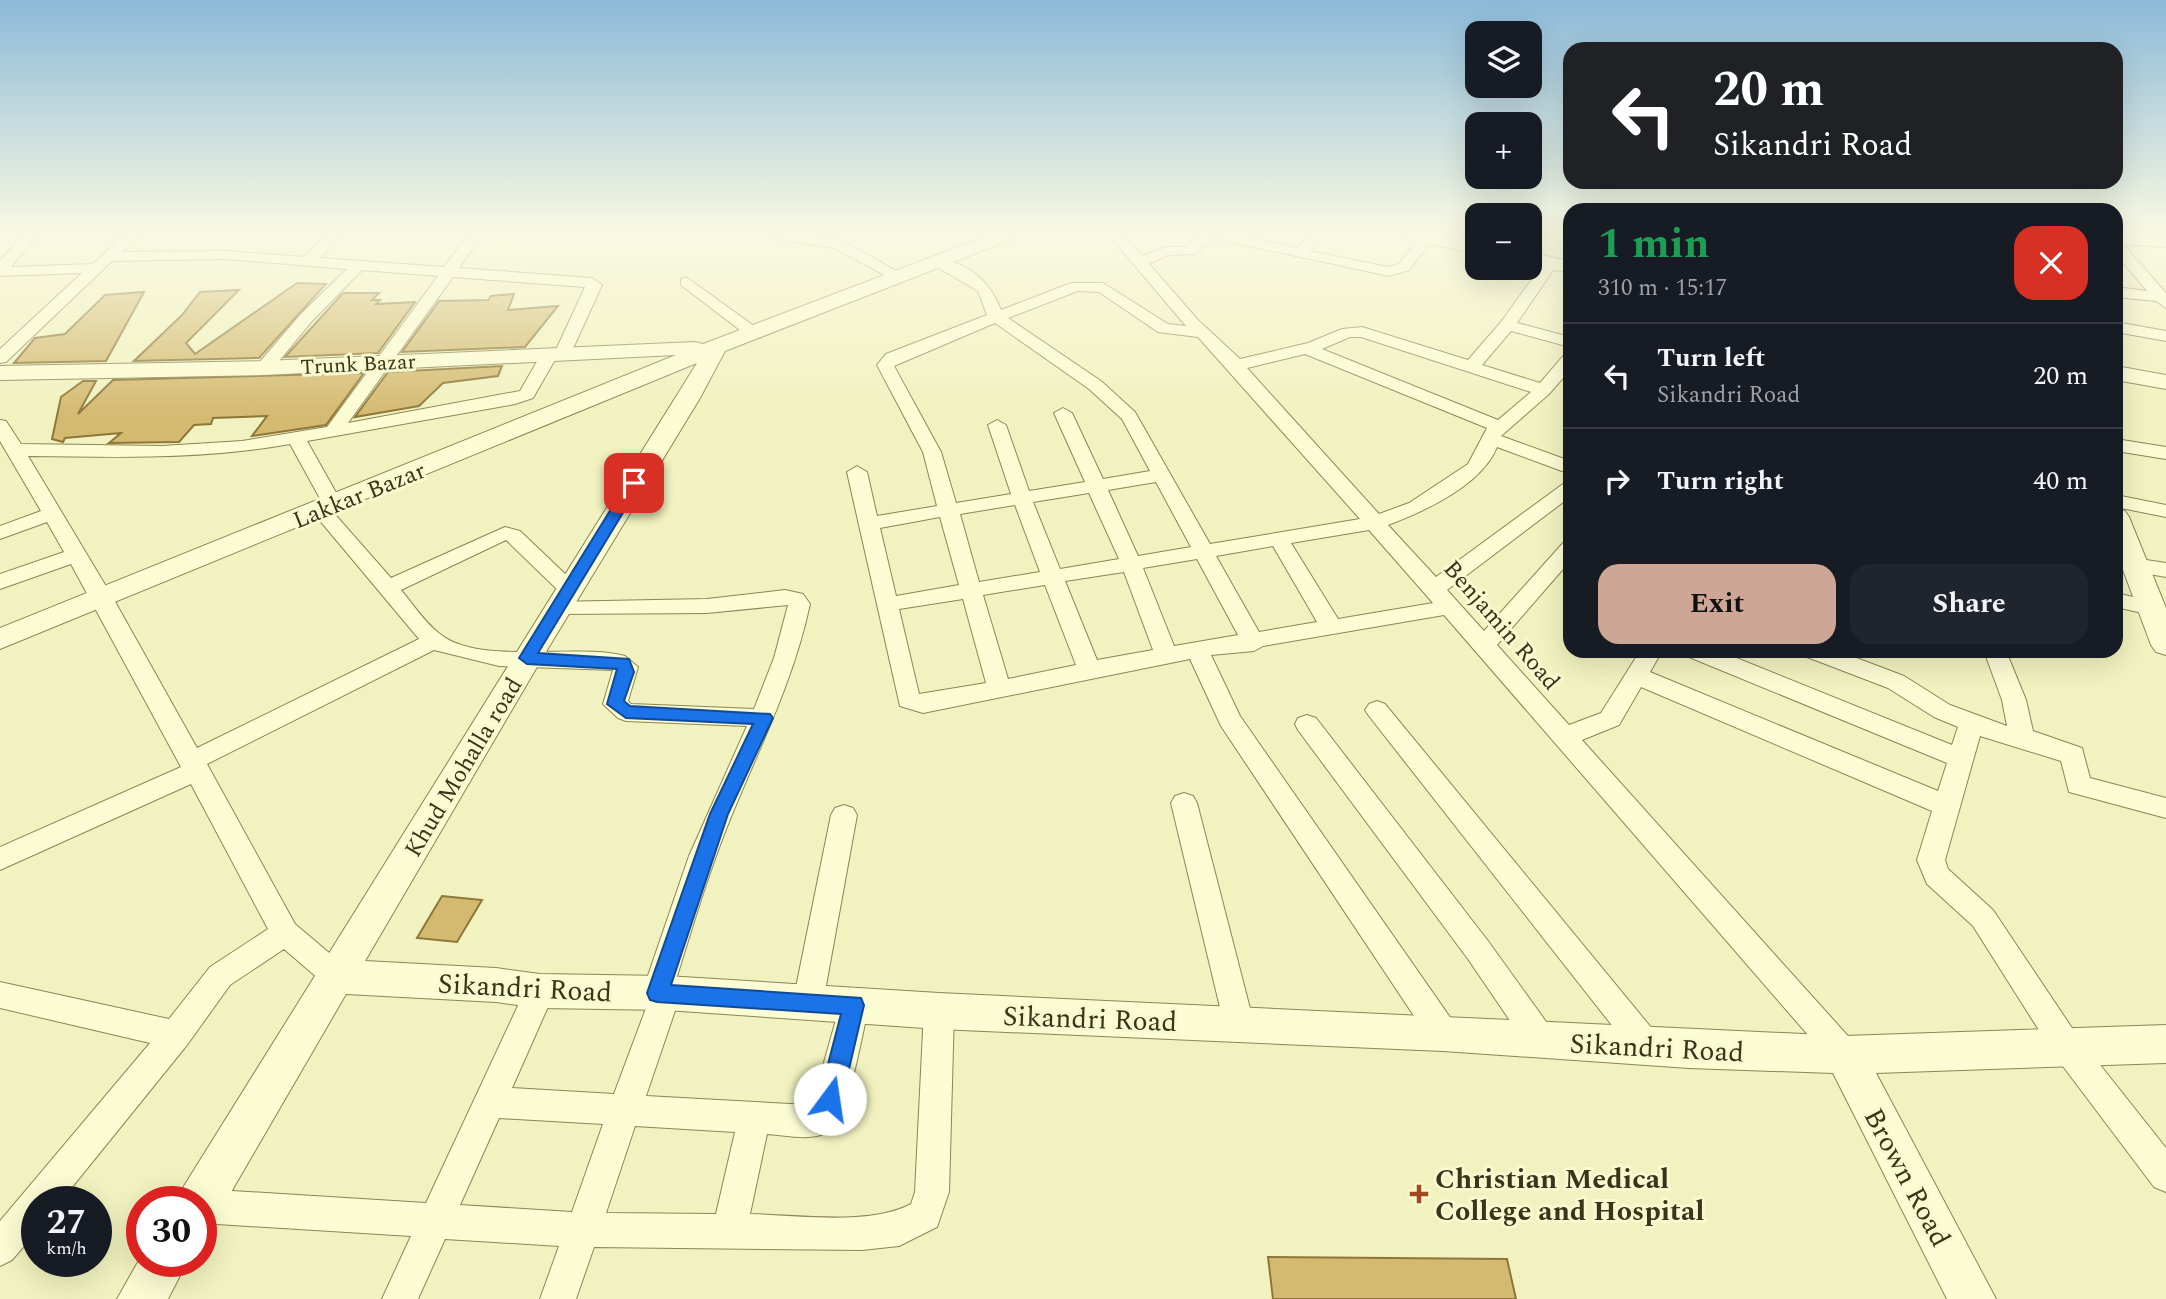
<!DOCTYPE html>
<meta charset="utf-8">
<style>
body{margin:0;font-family:Spectral,serif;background:#20242c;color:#f1f3f6;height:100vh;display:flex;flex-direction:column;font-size:26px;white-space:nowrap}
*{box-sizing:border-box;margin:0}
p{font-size:23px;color:#9ea1a6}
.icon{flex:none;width:38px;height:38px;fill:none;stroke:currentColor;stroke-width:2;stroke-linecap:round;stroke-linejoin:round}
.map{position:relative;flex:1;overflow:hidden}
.details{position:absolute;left:1563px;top:203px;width:560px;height:455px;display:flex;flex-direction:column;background:#171b24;border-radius:21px;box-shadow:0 7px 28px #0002}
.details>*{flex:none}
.banner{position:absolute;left:1563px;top:42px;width:560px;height:147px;border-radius:21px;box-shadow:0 7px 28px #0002;background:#202124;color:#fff;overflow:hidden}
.fabs{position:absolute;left:1465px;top:21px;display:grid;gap:14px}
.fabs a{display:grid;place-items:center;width:77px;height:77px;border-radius:14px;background:#171b24;box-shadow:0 7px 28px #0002;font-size:35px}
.speed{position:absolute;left:21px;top:1186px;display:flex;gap:14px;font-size:35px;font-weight:700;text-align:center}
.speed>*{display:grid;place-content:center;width:91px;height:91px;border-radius:50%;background:#171b24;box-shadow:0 7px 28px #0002;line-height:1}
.speed small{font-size:18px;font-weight:400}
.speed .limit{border:10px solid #d22;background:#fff;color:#111}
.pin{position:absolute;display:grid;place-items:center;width:60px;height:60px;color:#fff;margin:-30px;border-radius:14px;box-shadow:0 4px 10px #0006}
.me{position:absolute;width:77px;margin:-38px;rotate:14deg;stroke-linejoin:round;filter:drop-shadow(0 0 5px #0008)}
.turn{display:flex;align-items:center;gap:24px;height:147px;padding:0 35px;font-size:32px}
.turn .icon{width:91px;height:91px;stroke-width:2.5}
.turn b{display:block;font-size:49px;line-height:60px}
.round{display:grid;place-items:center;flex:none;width:74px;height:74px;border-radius:21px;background:#20242c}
.overview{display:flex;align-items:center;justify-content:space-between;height:119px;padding:0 35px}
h1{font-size:42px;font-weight:700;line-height:52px;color:#1e9e55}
.action{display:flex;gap:14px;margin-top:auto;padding:14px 35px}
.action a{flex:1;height:80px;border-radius:21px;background:#cda696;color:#111;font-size:28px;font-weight:700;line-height:80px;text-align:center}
.action a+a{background:#20242c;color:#f1f3f6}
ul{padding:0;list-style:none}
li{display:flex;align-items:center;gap:21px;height:105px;padding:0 35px;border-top:2px solid #363941}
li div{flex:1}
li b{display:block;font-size:26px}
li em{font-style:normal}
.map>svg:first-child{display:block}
.building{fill:#d4ba71;stroke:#8e7639;stroke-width:2}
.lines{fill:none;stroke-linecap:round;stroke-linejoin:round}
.minor-casing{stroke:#8c8555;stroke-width:2}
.tertiary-casing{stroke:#8c8555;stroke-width:2}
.minor{fill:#fbfcd3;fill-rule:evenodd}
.tertiary{fill:#fbfcd3;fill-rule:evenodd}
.route{fill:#1a73e8;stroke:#114b97;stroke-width:2}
.poi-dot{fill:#a14920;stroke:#f7f9cf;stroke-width:2.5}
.labels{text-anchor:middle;stroke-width:6;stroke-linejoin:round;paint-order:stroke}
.far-street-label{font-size:21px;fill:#3a341b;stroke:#f7f9cf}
.street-label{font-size:24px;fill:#3a341b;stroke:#f7f9cf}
.near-street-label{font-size:28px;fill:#3a341b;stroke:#f7f9cf}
.near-poi-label{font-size:28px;font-weight:bold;fill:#3a341b;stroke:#f7f9cf;text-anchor:start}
</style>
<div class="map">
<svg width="2166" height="1299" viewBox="0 0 2166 1299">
<rect width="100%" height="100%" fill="#f1f2bf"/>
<!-- building -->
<g class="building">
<polygon points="297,283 326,284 259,358 134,361 182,315 200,292 239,290 186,343 195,354"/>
<polygon points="144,292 106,361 14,363 35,338 65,334 105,295"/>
<polygon points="343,293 379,293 372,300 380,300 376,304 415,302 378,353 285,357"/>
<polygon points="514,294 508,310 558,306 525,347 402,352 439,301 488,300 491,296"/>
<polygon points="502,366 498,376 443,383 419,406 355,417 388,372"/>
<polygon points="364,373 326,425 252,436 267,416 213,418 211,424 194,425 179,442 109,443 121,433 65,438 63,442 52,439 61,397 83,381 96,381 78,414 113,380"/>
<polygon points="442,896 482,900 457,942 417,938"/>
<polygon points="1268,1257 1507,1259 1516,1299 1273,1299"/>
</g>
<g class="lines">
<!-- minor casing -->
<g class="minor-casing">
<g id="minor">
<path d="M24 234H39L11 267 93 264 125 234H140L122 252 226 251 305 257 326 234H341L320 258 444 267 469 234H483L459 268 592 278 602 285 570 355 562 360 556 358 533 398 515 404 307 441 343 505 332 511 391 578 505 527 520 531 582 590 571 597 563 595 506 540 401 590C413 604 425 623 440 634 479 666 579 643 625 656L638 667 628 701 631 704 754 709 774 658 788 605 707 613 560 614 552 612 549 607 552 602 707 599 785 590 803 594 810 604C794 679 762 742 733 812 710 867 693 925 675 983L681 993 646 1096 809 1105 815 1094 843 995 854 991 865 995 869 1005C862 1034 850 1110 831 1129 817 1143 785 1135 767 1134L750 1214C797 1215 870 1226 911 1204L915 1192 924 1011 928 1001 939 997 950 1001 954 1011 949 1192 937 1227 899 1246 862 1250 594 1247 576 1299H540L559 1246 445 1239 418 1299H382L411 1236 201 1223V1202H185L189 1194 201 1189 426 1203 529 982 540 978 551 982 555 991 512 1088 614 1094 648 1003 642 993 689 856 747 726 626 721 618 718 603 704 613 670 499 666 434 650 207 764 295 924 347 968 352 977 347 986 337 990 327 986 284 949 230 985 187 1045 60 1202H37V1231L12 1260 0 1266V1221L150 1043 0 1008V982L169 1019 210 967 268 929 191 784 0 870V847L181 767 71 564 0 589V574L64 552 47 522 0 539V526L41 511 0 441V420L6 421 21 444 162 446 242 441 327 427 438 276 362 270 312 321 270 372H258L256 368 258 364 300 315 347 269 226 259 112 261 6 362 0 363V349L82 273 0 276V261ZM453 277 585 287 555 352 543 351 520 391 348 423ZM290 444 323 504 314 506 311 510 419 639 197 748 113 598 28 456C116 457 203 460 290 444ZM499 1118 603 1124 572 1212 460 1205ZM635 1126 735 1132 716 1214 606 1213Z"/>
<polygon points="765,234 799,234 843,241 907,277 899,282 894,280 834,248 772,238"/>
<polygon points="1000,234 1015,234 1008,238"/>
<path d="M1108 234H1123L1142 256 1166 247H1186L1200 234H1233L1297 248 1311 234H1326L1310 251 1388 267 1399 264 1423 234H1437L1409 270 1389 276 1212 238 1195 254 1168 255 1149 264 1198 320 1240 359 1308 343 1342 329 1362 327 1468 360 1501 322 1545 261H1555L1557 264 1517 323 1570 337V347L1511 331 1482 365 1540 383 1564 355 1570 354V370L1549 394 1501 436 1570 461V474L1497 447C1482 485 1425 511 1388 525L1436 577 1563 484 1570 482V497L1447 590 1484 631 1563 543 1570 542V561L1497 645 1569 725 1601 713 1640 651H1662L1650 672 1938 791 1947 763 1689 657 1686 651H1719L1952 745 1958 727 1934 717 1888 688 1807 657 1804 651H1838L1904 676 1950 705 2007 726 2002 700 1984 651H2006L2026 700 2033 731 2082 748 2090 778 2166 798V818L2069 792 2061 761 1980 736 1945 860 1948 869 1993 910 2078 1037 2166 1148V1192L2154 1187 2056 1057 1973 926 1927 884 1917 860 1932 811 1641 687 1619 725 1582 740 1856 1045 1861 1055 1856 1065 1845 1069 1834 1065 1444 615 1263 646 1254 651 1211 655 1240 716 1454 1023 1458 1033 1454 1043 1443 1047 1432 1043 1221 726 1190 659 923 713 900 706 847 472 857 466 867 472 877 516 937 506 923 452 877 365 886 354 987 315 978 291 932 264V258L937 257C969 265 989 279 1001 310L1071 283H1103L1168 324 1186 326ZM1078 291 1099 292 1158 332 1198 337 1360 519 1210 544 1135 412 1101 381 1008 318ZM995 323 1089 389 1122 419 1150 471 1103 479 1072 413 1063 408 1054 413 1085 482 1029 491 1006 425 997 420 988 425 1011 494 956 503 941 452 894 366ZM1350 337H1361L1531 392 1498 420 1322 349ZM1305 354 1487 428 1468 464 1409 503 1379 514 1247 368ZM1156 482 1191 547 1138 556 1108 490ZM1089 493 1119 559 1060 569 1033 502ZM1015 505 1040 572 979 582 960 514ZM940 517 959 585 896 596 880 528ZM1369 530 1433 603 1338 619 1291 543ZM1273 546 1317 622 1259 632 1216 556ZM1197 559 1238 635 1174 646 1143 568ZM1124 572 1153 650 1097 660 1065 581ZM1045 585 1076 665 1008 679 983 595ZM963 599 986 683 919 694 899 609Z"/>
<polygon points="2116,235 2166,239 2166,247 2123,244 2166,293 2166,308 2156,301 2116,297 2116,287 2147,291 2116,254"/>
<polygon points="686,277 761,331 761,337 749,337 681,285 681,279"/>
<polygon points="2116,322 2166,331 2166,341 2116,332"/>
<polygon points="2116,439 2166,447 2166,459 2116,451"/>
<polygon points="2116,495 2166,505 2166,517 2116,507"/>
<polygon points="2133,558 2166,563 2166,577 2126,570 2122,565"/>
<polygon points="2116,593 2159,603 2162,608 2159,613 2151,615 2116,607"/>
<polygon points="1377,701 1385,704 1658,1036 1662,1046 1658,1056 1647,1060 1636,1056 1369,716 1365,710 1369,704"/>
<polygon points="1307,715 1316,718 1488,941 1552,1030 1556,1040 1552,1050 1541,1054 1530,1050 1468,959 1298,730 1295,724 1298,718"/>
<polygon points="1184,793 1193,796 1197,803 1254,1024 1250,1034 1239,1038 1228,1034 1224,1024 1171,803 1175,796"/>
<polygon points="844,805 853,808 857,815 823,1002 819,1012 808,1015 797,1012 793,1002 831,815 835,808"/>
</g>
</g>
<!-- tertiary casing -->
<g class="tertiary-casing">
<g id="tertiary">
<polygon points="992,234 1017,234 1015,238 725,351 700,398 541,660 365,961 496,968 540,974 666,976 939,993 1845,1036 2166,1025 2166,1063 1876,1073 1996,1299 1947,1299 1833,1073 1689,1068 1443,1051 939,1029 666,1010 540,1008 496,1002 346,994 216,1218 201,1224 201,1202 178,1202 184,1186 697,363 0,649 0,628 676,355 264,375 0,380 0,366 264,361 695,342 703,344"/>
<polygon points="1400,234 1435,234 1477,242 1477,254 1402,238"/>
<polygon points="1530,253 1570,261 1570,273 1530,265"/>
<polygon points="2116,366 2166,375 2166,389 2116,380"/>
<polygon points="2116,509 2125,511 2129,517 2166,608 2166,655 2156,652 2151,645 2116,551"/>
<polygon points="142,1255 142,1262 187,1262 168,1299 117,1299"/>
</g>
</g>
<!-- minor -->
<use href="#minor" class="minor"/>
<!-- tertiary -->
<use href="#tertiary" class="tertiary"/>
</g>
<!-- sky -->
<linearGradient id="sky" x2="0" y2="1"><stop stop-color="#8cbad9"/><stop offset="0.56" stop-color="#f9f9e2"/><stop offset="1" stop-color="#f9f9e2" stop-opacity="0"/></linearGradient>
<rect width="2166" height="416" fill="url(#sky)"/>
<!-- route -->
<polygon class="route" points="629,480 641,483 538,653 629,659 634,672 624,701 630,706 770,714 773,718 728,814 671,985 861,998 864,1005 842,1099 838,1107 830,1110 822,1107 819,1099 841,1014 657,1002 650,1000 647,993 710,814 753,724 626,718 607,704 617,669 527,664 519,658"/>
<!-- markers -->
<path class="poi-dot" d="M1415.5 1183.5h7v7h7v7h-7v7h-7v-7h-7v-7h7z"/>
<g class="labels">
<!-- far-street labels -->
<g class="far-street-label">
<text transform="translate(358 364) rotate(-3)" y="7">Trunk Bazar</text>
</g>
<!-- street labels -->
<g class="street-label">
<text transform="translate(359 495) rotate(-22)" y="8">Lakkar Bazar</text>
<text transform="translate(1502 625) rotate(49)" y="8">Benjamin Road</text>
<text transform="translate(463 767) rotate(-59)" y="8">Khud Mohalla road</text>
</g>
<!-- near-street labels -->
<g class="near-street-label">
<text transform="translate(525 987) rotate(3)" y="10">Sikandri Road</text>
<text transform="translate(1090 1018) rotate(2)" y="10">Sikandri Road</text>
<text transform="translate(1657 1047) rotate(3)" y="10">Sikandri Road</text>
<text transform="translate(1908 1177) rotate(62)" y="10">Brown Road</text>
</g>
<!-- near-poi labels -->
<g class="near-poi-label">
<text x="1435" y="1188">Christian Medical<tspan x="1435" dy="32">College and Hospital</tspan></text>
</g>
</g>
</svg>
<div class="fabs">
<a><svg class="icon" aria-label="layers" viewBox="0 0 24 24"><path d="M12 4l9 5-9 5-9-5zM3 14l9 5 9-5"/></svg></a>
<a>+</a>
<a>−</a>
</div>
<div class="speed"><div>27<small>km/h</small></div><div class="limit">30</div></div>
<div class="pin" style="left:634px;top:483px;background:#d93025"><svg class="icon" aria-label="arrive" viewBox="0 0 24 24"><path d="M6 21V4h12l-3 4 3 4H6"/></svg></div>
<svg class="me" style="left:830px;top:1099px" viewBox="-20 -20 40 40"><circle r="19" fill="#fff"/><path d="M0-13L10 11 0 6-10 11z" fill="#1a73e8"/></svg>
<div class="banner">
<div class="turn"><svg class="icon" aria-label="left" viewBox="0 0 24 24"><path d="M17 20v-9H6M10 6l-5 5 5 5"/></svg><div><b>20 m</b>Sikandri Road</div></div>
</div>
<section class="details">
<div class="overview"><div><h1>1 min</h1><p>310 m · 15:17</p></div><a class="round" style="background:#d93025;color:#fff"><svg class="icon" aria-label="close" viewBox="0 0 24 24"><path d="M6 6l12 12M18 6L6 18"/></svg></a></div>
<ul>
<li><svg class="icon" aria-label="left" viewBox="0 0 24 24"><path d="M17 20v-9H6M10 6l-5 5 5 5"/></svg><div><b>Turn left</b><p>Sikandri Road</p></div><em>20 m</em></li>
<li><svg class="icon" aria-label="right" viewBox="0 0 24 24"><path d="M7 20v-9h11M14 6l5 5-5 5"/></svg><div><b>Turn right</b></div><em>40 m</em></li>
</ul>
<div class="action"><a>Exit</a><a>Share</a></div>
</section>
</div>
